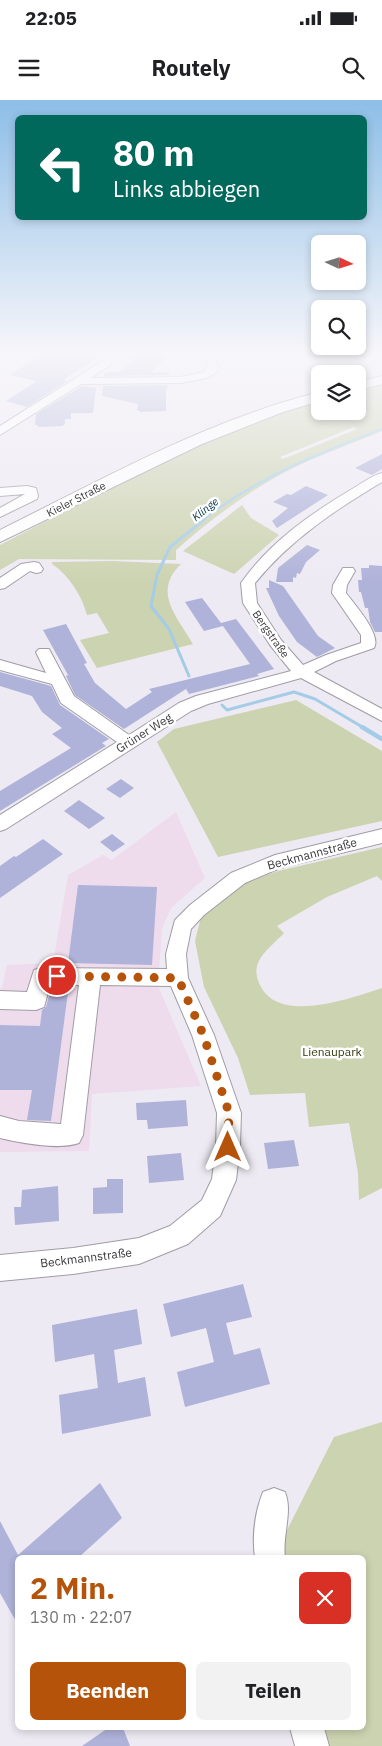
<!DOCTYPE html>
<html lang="de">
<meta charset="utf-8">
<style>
body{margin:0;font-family:"IBM Plex Sans",sans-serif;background:#f2f2f2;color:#202124;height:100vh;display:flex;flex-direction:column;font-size:19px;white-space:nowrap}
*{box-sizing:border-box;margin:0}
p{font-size:16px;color:#757577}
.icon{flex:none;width:28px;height:28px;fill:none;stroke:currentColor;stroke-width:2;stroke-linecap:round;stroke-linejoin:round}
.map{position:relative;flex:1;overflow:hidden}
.drawer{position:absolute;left:15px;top:1455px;width:351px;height:175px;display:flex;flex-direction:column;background:#fff;border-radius:8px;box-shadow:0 2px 8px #0003}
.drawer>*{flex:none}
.banner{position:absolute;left:15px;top:15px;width:352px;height:105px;border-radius:8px;box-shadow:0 2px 8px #0003;background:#00695c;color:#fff;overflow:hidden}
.needle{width:32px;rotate:94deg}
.buttons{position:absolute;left:311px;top:135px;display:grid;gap:10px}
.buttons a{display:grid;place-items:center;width:55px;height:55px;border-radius:8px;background:#fff;box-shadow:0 2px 8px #0003;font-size:25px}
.pin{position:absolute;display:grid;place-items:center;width:42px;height:42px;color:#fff;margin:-21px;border:2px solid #fff;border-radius:50%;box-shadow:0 1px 5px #0007}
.me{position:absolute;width:55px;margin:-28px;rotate:0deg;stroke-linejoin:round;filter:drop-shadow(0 0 4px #0008)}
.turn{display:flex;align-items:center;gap:18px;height:105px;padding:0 15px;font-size:22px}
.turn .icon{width:65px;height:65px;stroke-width:2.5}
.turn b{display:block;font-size:35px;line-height:42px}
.round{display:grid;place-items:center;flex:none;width:52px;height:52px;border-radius:8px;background:#f2f2f2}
.overview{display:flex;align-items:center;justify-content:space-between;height:85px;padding:0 15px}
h1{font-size:30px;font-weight:700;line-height:38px;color:#b45309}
.button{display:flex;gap:10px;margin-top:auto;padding:10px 15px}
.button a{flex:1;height:58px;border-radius:8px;background:#b45309;color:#fff;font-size:20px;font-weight:700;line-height:58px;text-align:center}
.button a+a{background:#f2f2f2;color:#202124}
.status{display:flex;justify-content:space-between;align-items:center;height:35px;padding:0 25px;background:#fff;direction:ltr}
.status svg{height:14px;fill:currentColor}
header{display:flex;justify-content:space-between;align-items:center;height:65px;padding:0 15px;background:#fff;font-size:22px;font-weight:700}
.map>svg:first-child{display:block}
.education{fill:#eedbeb}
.green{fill:#ccd3b0;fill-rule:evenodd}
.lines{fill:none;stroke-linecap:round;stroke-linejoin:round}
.stream-far2{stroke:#a4cce6;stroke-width:2.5}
.stream-far1{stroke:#a4cce6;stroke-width:3}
.stream{stroke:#a4cce6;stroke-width:4.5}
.building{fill:#afb2d9}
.minor-casing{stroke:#a09ca5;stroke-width:2}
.major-casing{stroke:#a09ca5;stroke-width:2}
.minor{fill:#fff;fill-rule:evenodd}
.major{fill:#fff;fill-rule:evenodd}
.route{stroke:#b45309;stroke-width:9;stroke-dasharray:0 16.2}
.labels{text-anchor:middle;stroke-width:5;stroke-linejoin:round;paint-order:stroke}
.far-street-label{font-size:11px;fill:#3a383c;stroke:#fff}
.far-water-label{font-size:11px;font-style:italic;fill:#00334d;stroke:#fff}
.street-label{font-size:12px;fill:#3a383c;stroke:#fff}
.park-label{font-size:12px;fill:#373d0c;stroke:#fff}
</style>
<div class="status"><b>22:05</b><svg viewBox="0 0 49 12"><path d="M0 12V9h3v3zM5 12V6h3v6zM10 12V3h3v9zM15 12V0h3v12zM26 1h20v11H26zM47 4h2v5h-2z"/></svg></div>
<header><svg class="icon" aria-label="menu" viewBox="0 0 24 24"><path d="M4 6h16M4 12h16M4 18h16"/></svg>Routely<svg class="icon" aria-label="search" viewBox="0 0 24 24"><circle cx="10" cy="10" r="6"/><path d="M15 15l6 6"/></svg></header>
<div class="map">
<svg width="382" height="1646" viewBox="0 0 382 1646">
<rect width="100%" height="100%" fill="#eeeaf3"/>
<!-- education -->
<polygon class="education" points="176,712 205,778 171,808 162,829 158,886 201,986 92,994 89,1051 0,1052 0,888 2,888 7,865 53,863 68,775 103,755 112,760"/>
<!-- green -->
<g class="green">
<path d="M382 283V331C352 344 321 354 293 368 250 390 212 418 176 450V460L19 459 0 470V445L161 361 247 323 320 299V311H358V289ZM354 327 357 329 283 359 280 357Z"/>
<polygon points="242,405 251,418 279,435 234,474 183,451"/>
<path d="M112 461 181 464C152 492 177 516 193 544L97 568 80 540 109 533 97 513 87 515C82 496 69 475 52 464V462Z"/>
<polygon points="296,600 382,651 382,721 218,757 157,642 174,629"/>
<path d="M382 747V781L377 776 327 797 277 826 284 833C268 850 247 862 261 887 281 924 351 898 382 888V1088L359 1100 358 1073 349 1023 309 1027 305 993 250 995 238 958 204 887 195 841 202 813 242 783 278 771Z"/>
<polygon points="382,1322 382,1646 326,1646 322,1628 364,1628 364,1458 281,1457 280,1444 334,1337"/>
</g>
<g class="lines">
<!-- stream-far2 -->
<path class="stream-far2" d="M203 420C256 378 320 353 382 329"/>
<!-- stream-far1 -->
<g class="stream-far1">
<polyline points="189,576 169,529 151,506 157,475 170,447 205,419"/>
<polyline points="222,605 227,610 294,592 315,599 364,628"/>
</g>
<!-- stream -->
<polyline class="stream" points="362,627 382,639"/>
</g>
<!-- building -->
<g class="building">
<polygon points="40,255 102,255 63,280 67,281 27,307 6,301 37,281 10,275"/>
<polygon points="138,255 169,255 151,272 169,272 169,275 104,276 105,272 119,272"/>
<polygon points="168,285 166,290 166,311 141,312 137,310 138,304 102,296 103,286"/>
<polygon points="82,286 96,288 93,313 71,313 71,319 65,319 65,324 62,326 38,327 38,325 35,325 36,314"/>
<polygon points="382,354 382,369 372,375 355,368"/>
<polygon points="306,386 328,395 277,428 272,421 288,408 273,402 287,394 291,395"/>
<polygon points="307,445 320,450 306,462 300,474 297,473 296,478 293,477 293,482 276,482 278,468"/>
<polygon points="369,465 382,466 382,532 375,532 370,522 368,508 365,508 361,492 359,492 358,480 362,480 361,468 369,468"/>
<polygon points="269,480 283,486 318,536 335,548 317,557 297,542 279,516 266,488 269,488"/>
<polygon points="202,498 221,523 236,519 274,569 257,574 259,576 189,594 186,589 124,629 75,595 66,576 68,575 43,530 66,524 87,563 84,564 95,583 126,609 152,592 149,589 250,564 223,526 204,531 185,502"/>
<polygon points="0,572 51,586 60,605 109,639 102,643 106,646 0,711 0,691 71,648 52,634 62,628 42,612 32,596 0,586"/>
<polygon points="121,679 134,688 120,698 106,689"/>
<polygon points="79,700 105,718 89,729 64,711"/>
<polygon points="112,734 125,744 113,752 100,742"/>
<polygon points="43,739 63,754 0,798 0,766 14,756 16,757"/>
<polygon points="78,785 157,787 152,865 68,863"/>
<polygon points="50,892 68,892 51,1021 27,1020 32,990 0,990 0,925 40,926 42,910 46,907"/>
<polygon points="186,1000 188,1026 148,1029 147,1020 137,1020 136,1003"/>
<polygon points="294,1040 299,1066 268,1069 264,1043"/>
<polygon points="181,1053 184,1080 149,1083 147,1056"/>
<polygon points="107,1079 123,1079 123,1113 93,1114 93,1088 107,1087"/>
<polygon points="58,1086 59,1121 15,1125 14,1107 21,1107 22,1090"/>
<polygon points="243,1184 252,1217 226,1223 234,1255 260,1248 270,1284 185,1307 177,1272 214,1262 206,1228 171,1237 163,1204"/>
<polygon points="137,1209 142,1244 114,1250 118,1283 145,1277 151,1316 62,1334 59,1295 98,1288 94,1254 55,1262 52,1225"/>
<polygon points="100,1383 122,1418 78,1458 18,1458 18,1525 0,1493 0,1421 18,1455"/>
<polygon points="108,1628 123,1628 130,1646 82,1646"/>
</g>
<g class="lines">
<!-- minor casing -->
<g class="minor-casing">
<g id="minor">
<polygon points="112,255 124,255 91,278 181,277 204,272 208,267 205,255 215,255 218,267 217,272 207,278 181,283 81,284 0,335 0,326"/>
<path d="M382 373V382C335 410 290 440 255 483L257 503 281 540 303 565 326 555 361 543V535L332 493 333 485 343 468H353L355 471 347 485 346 493C355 505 382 535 374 548L336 561 314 572 382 609V621L301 578 208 604 191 611 6 729 0 731V715L117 642 61 603 52 584 0 570V560L46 573 36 552 39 549H49L74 596 129 635 179 603 196 596 291 571 270 545 243 503 241 483C269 443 310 414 352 389 361 384 371 376 382 373Z"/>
<polygon points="27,386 36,388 38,396 37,399 0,417 0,408 25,394 0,396 0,388"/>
<polygon points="34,462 39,463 43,469 41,472 36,473 30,471 5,488 0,489 0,478 21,464"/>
<path d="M382 729V743L280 768 245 783 204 815 191 829 186 854 188 878 214 935 241 1013 240 1047 236 1080 220 1116 188 1144 139 1164 73 1174 0 1181V1155L73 1148 139 1138 170 1126 202 1100 212 1079 216 1047 217 1013 192 935 171 886 100 885 83 1035 79 1043C59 1050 21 1043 0 1038V1016L19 1021 61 1024 79 885H50L44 907 36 910 0 909V891L27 892 34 870 41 868 167 869 166 854 175 820 190 805 231 773 275 755Z"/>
<path d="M274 1388 285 1392C293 1412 282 1435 285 1458H255C252 1436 255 1412 263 1392Z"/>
<polygon points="290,1628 324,1628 329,1646 295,1646"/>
</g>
</g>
<!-- major casing -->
<g class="major-casing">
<g id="major">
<polygon points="382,276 382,284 358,290 358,282"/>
<path d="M320 292V301L283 312 202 344 0 442V430C103 379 207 320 320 292Z"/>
</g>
</g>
<!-- minor -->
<use href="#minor" class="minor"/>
<!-- major -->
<use href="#major" class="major"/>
</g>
<!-- sky -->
<linearGradient id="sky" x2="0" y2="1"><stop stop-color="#8dbee7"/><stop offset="0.52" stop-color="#f7f6fa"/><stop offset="1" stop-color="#f7f6fa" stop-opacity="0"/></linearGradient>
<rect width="382" height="486" fill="url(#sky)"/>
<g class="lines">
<!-- route -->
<polyline class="route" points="57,876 178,878 203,934 229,1013 228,1047"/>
</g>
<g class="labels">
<!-- far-street labels -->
<g class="far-street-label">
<text transform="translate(76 399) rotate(-27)" y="4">Kieler Straße</text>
<text transform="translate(271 534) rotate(55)" y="4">Bergstraße</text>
</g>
<!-- far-water labels -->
<g class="far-water-label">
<text transform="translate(205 409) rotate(-38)" y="4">Klinge</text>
</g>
<!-- street labels -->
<g class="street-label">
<text transform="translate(144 633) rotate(-32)" y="4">Grüner Weg</text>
<text transform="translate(312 754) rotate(-15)" y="4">Beckmannstraße</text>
<text transform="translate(86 1158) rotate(-7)" y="4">Beckmannstraße</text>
</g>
<!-- park labels -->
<g class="park-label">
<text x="332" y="956">Lienaupark</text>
</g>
</g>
</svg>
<div class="buttons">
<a><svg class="needle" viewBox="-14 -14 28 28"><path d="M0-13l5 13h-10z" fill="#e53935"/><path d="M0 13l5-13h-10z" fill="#757577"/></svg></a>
<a><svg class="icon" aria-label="search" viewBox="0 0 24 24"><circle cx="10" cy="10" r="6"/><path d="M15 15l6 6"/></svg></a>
<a><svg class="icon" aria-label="layers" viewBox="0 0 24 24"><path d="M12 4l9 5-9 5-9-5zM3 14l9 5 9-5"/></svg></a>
</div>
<div class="pin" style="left:57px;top:876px;background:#d93025"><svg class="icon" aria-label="arrive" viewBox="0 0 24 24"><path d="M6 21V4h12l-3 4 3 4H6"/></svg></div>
<svg class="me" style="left:228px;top:1047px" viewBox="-20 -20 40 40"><path d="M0-17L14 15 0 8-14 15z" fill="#b45309" stroke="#fff" stroke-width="4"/></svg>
<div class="banner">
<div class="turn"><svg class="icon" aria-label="left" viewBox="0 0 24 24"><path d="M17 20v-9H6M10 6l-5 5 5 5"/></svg><div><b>80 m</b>Links abbiegen</div></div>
</div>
<section class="drawer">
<div class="overview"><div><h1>2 Min.</h1><p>130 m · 22:07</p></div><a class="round" style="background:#d93025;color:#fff"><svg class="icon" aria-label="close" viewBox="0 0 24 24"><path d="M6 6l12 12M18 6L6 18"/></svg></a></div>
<div class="button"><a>Beenden</a><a>Teilen</a></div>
</section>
</div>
